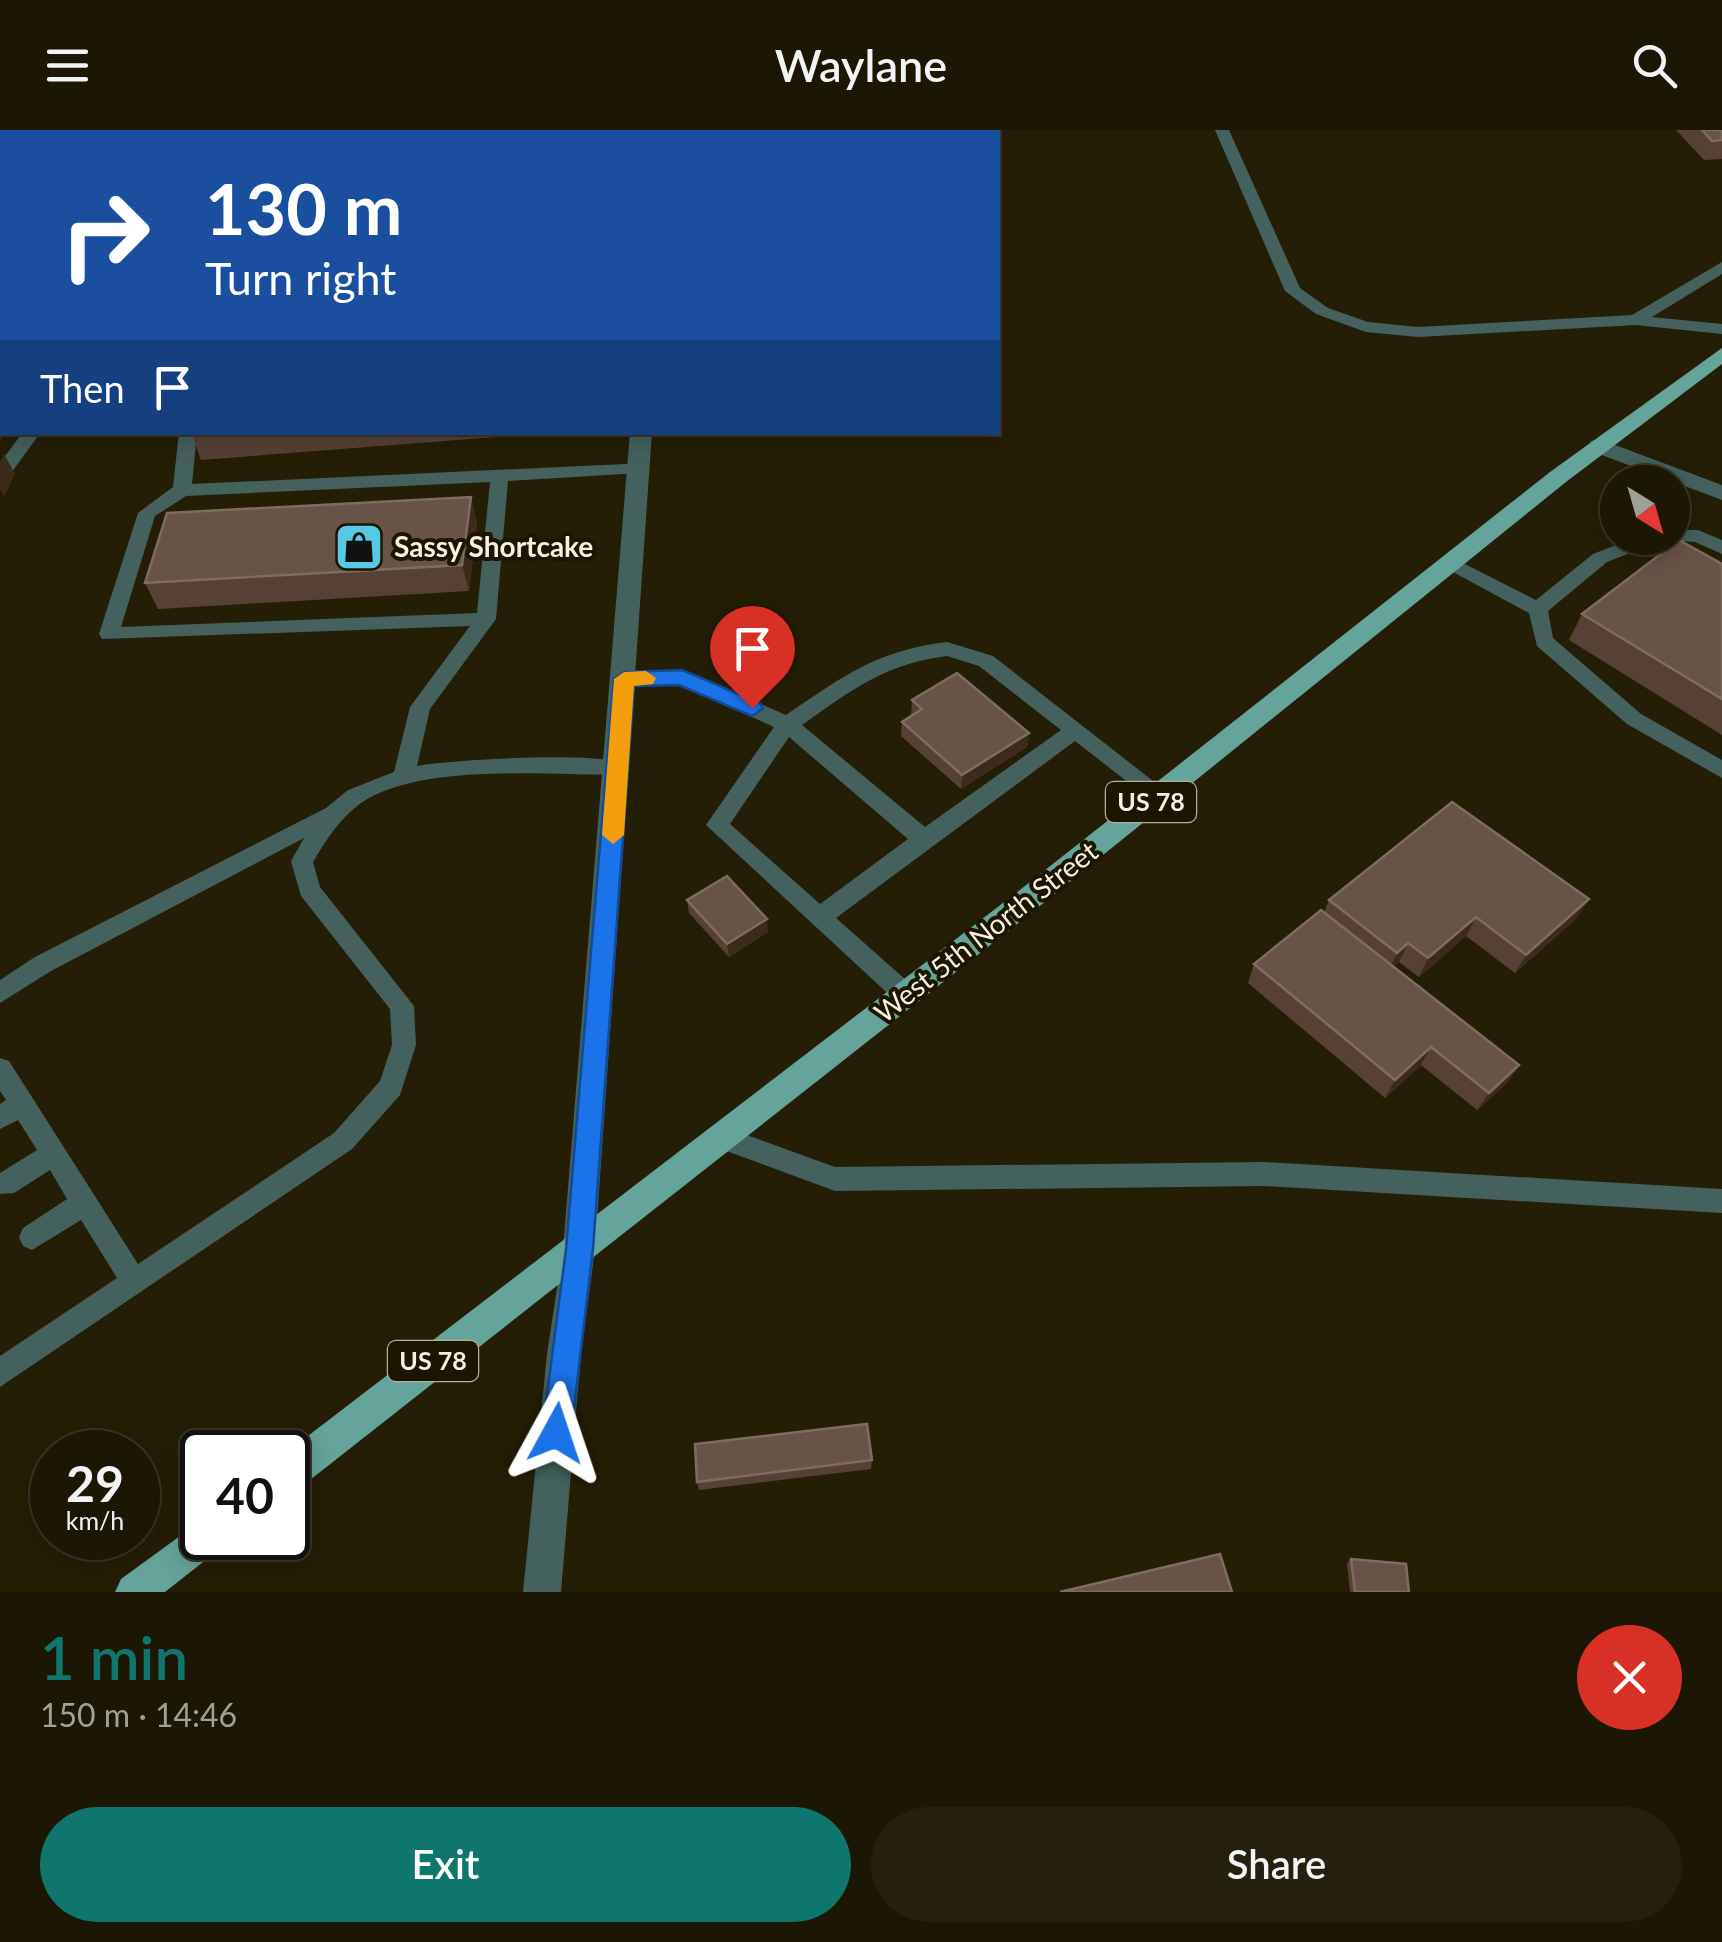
<!DOCTYPE html>
<meta charset="utf-8">
<style>
body{margin:0;font-family:Lato,sans-serif;background:#251f0e;color:#f1f3f6;height:100vh;display:flex;flex-direction:column;font-size:38px;white-space:nowrap}
*{box-sizing:border-box;margin:0}
p{font-size:32px;color:#a09f9a}
.icon{flex:none;width:55px;height:55px;fill:none;stroke:currentColor;stroke-width:2;stroke-linecap:round;stroke-linejoin:round}
.map{position:relative;height:1462px;overflow:hidden}
.side{display:flex;flex-direction:column;background:#1c1604;flex:1}
.side>*{flex:none}
.hud{position:absolute;left:0px;top:0px;width:1000px;height:305px;box-shadow:0 5px 25px #0003,0 0 0 2px #3a3526;background:#1a4fa0;color:#fff;overflow:hidden}
.needle{width:65px;rotate:143deg}
.tools{position:absolute;left:1600px;top:335px;display:grid;gap:20px}
.tools a{display:grid;place-items:center;width:90px;height:90px;border-radius:50%;background:#1c1604;box-shadow:0 5px 25px #0003,0 0 0 2px #3a3526;font-size:50px}
.speed{position:absolute;left:30px;top:1300px;display:flex;gap:20px;font-size:50px;font-weight:700;text-align:center}
.speed>*{display:grid;place-content:center;width:130px;height:130px;border-radius:50%;background:#1c1604;box-shadow:0 5px 25px #0003,0 0 0 2px #3a3526;line-height:1}
.speed small{font-size:25px;font-weight:400}
.speed .limit{border:5px solid #111;border-radius:15px;background:#fff;color:#111}
.pin{position:absolute;display:grid;place-items:center;width:85px;height:85px;color:#fff;margin:-102px -42px;border-radius:50% 50% 50% 0;rotate:-45deg;box-shadow:0 0 10px #0007}
.pin .icon{rotate:45deg}
.me{position:absolute;width:110px;margin:-55px;rotate:5deg;stroke-linejoin:round;filter:drop-shadow(0 0 8px #0008)}
.turn{display:flex;align-items:center;gap:35px;height:210px;padding:0 40px;font-size:45px}
.turn .icon{width:130px;height:130px;stroke-width:2.5}
.turn b{display:block;font-size:70px;line-height:85px}
.then{display:flex;align-items:center;height:95px;padding:0 40px;background:#0003;gap:20px;font-size:38px}
.round{display:grid;place-items:center;flex:none;width:105px;height:105px;border-radius:52px;background:#251f0e}
.summary{display:flex;align-items:center;justify-content:space-between;height:170px;padding:0 40px}
h1{font-size:60px;font-weight:600;line-height:75px;color:#0f766e}
.cta{display:flex;gap:20px;margin-top:auto;padding:20px 40px}
.cta a{flex:1;height:115px;border-radius:60px;background:#0f766e;color:#fff;font-size:40px;font-weight:600;line-height:115px;text-align:center}
.cta a+a{background:#251f0e;color:#f1f3f6}
header{display:flex;justify-content:space-between;align-items:center;height:130px;padding:0 40px;background:#1c1604;font-size:45px;font-weight:600}
.map>svg:first-child{display:block}
.lines{fill:none;stroke-linecap:round;stroke-linejoin:round}
.service{fill:#44615d;fill-rule:evenodd}
.minor{fill:#44615d;fill-rule:evenodd}
.tertiary{fill:#44615d;fill-rule:evenodd}
.primary{fill:#65a49b;fill-rule:evenodd}
.wall{fill:#574035}
.shaded-wall{fill:#3c2b1a}
.building{fill:#685348;stroke:#7e6c60;stroke-width:2.5}
.route{fill:#1a73e8;stroke:#114b97;stroke-width:2.5}
.slow{fill:#f59e0b}
.labels{text-anchor:middle;stroke-width:8;stroke-linejoin:round;paint-order:stroke}
.shield{fill:#1c1500;stroke:#b4ae9e;stroke-width:2.5}
.shield-label{font-size:25px;font-weight:bold;fill:#f5f0e2}
.poi-label{font-size:28px;font-weight:bold;fill:#f5f0e2;stroke:#1c1500;text-anchor:start}
.street-label{font-size:28px;fill:#f5f0e2;stroke:#1c1500}
</style>
<header><svg class="icon" aria-label="menu" viewBox="0 0 24 24"><path d="M4 6h16M4 12h16M4 18h16"/></svg>Waylane<svg class="icon" aria-label="search" viewBox="0 0 24 24"><circle cx="10" cy="10" r="6"/><path d="M15 15l6 6"/></svg></header>
<div class="map">
<svg width="1722" height="1462" viewBox="0 0 1722 1462">
<rect width="100%" height="100%" fill="#251e06"/>
<g class="lines">
<!-- service -->
<g class="service">
<polygon points="1215,0 1229,0 1300,158 1328,178 1368,192 1418,197 1632,185 1722,132 1722,144 1652,187 1722,194 1722,204 1636,195 1418,207 1366,202 1316,184 1285,161"/>
<rect x="0" y="244" width="2" height="10"/>
<polygon points="23,302 41,302 11,343 0,343 0,333"/>
<path d="M179 302H197L192 354 646 333V341L640 343 508 351 496 489 430 579 417 636C446 630 615 619 629 637L618 645C548 645 420 633 361 673 339 689 327 709 313 732L320 757 414 876 416 915 400 965 352 1019 0 1257V1226L117 1148 81 1090 32 1120 23 1116 19 1107 23 1098 67 1069 50 1040 14 1063 0 1064V1043L37 1020 18 990 0 999V974L6 970 0 961V928L9 931 138 1134 334 1003 380 951 392 915 390 879 301 766 291 731 304 708 51 841 0 873V850L35 827 326 678 348 660 394 642 410 577 470 496 102 509 99 504 138 383 173 357ZM490 352 477 483 121 497 155 386 186 366Z"/>
<polygon points="1672,400 1698,400 1722,410 1722,424 1695,412 1665,410 1664,408 1672,408"/>
<polygon points="1634,408 1660,408 1658,412 1607,432 1548,481 1553,508 1641,584 1722,630 1722,648 1627,594 1537,516 1529,483 1440,435 1450,429 1457,430 1536,470 1593,424"/>
<path d="M947 512 993 526 1171 665 1168 671H1152L1075 611 836 788 915 858 918 865 915 872 906 875 897 872 706 695 774 597 680 554 624 556 614 549 624 542 682 540 786 585C844 546 875 521 947 512ZM947 526 979 536 1061 600 925 697 802 595C852 560 884 534 947 526ZM789 607 908 709 820 774 730 694Z"/>
<polygon points="722,996 835,1037 1264,1032 1722,1059 1722,1083 1264,1056 835,1061 713,1016 709,1008 713,1000"/>
</g>
<!-- minor -->
<polygon class="minor" points="1599,309 1722,355 1722,370 1591,321 1588,316 1591,311"/>
<!-- tertiary -->
<g class="tertiary">
<polygon points="642,0 660,0 660,2 643,2"/>
<polygon points="630,302 652,302 595,1119 581,1224 561,1462 523,1462 547,1224 563,1119"/>
</g>
<!-- primary -->
<g class="primary">
<polygon points="1722,218 1722,234 1566,352 1036,779 301,1357 288,1362 287,1322 1016,763 1550,342"/>
<polygon points="202,1390 202,1408 222,1408 217,1421 165,1462 115,1462 121,1449"/>
</g>
</g>
<!-- wall -->
<g class="wall">
<polygon points="1676,0 1722,0 1722,29 1704,30"/>
<polygon points="191,302 560,302 201,330"/>
<polygon points="477,393 469,461 158,479 145,453"/>
<polygon points="1722,434 1722,605 1569,510 1582,484"/>
<polygon points="912,570 1029,603 1027,617 961,659 901,606 902,592 913,585 911,584"/>
<polygon points="687,770 768,802 729,827 689,783"/>
<polygon points="1329,770 1577,788 1515,843 1466,806 1419,847 1399,832 1393,837 1519,935 1507,953 1477,980 1421,935 1385,968 1248,853 1254,834 1324,782"/>
<polygon points="872,1330 871,1339 699,1360 697,1352"/>
<polygon points="1351,1429 1409,1462 1350,1462 1347,1433"/>
</g>
<!-- shaded-wall -->
<g class="shaded-wall">
<polygon points="0,291 2,296 2,302 5,302 0,313"/>
<polygon points="4,324 15,344 4,367 0,359 0,332"/>
<polygon points="471,367 477,393 469,461 462,435"/>
<polygon points="1029,603 1027,617 961,659 962,645"/>
<polygon points="1589,769 1577,788 1515,843 1526,825"/>
<polygon points="1476,787 1466,806 1419,847 1428,828"/>
<polygon points="767,789 768,802 729,827 727,814"/>
<polygon points="1408,813 1399,832 1388,842 1397,823"/>
<polygon points="1431,917 1421,935 1385,968 1395,950"/>
<polygon points="1519,935 1507,953 1477,980 1489,963"/>
</g>
<!-- building -->
<g class="building">
<polygon points="1702,0 1722,0 1722,10 1712,11"/>
<polygon points="471,367 462,435 145,453 167,383"/>
<polygon points="1679,410 1722,434 1722,569 1582,484"/>
<polygon points="957,543 1029,603 962,645 902,592 922,579 912,570"/>
<polygon points="1452,672 1589,769 1526,825 1476,787 1428,828 1408,813 1397,823 1329,770"/>
<polygon points="727,746 767,789 727,814 687,770"/>
<polygon points="1321,780 1519,935 1489,963 1431,917 1395,950 1254,834"/>
<polygon points="867,1294 872,1330 697,1352 695,1314"/>
<polygon points="1220,1424 1232,1462 1060,1462"/>
<polygon points="1351,1429 1406,1434 1409,1462 1355,1462"/>
</g>
<!-- route -->
<polygon class="route" points="682,540 760,573 763,578 752,586 679,555 634,556 593,1119 571,1303 567,1314 556,1318 546,1314 542,1303 566,1119 614,549 624,542"/>
<!-- slow -->
<polygon class="slow" points="646,541 656,548 653,554 634,556 624,705 613,714 602,705 614,549 624,542"/>
<!-- icons -->
<defs>
<g id="shop-square" transform="scale(2.5)"><rect x="-9" y="-9" width="18" height="18" rx="4" fill="#58c9e3" stroke="#1c1500"/><path d="M-5-2.5h2.3a2.7 3.5 0 0 1 5.4 0H5L5.5 6h-11ZM-1.5-2.5h3a1.5 2.3 0 0 0-3 0Z" fill="#111"/></g>
</defs>
<g fill-rule="evenodd">
<use href="#shop-square" x="359" y="417"/>
</g>
<g class="labels">
<!-- shield labels -->
<g class="shield">
<rect x="1106" y="652" width="90" height="40" rx="8"/>
<rect x="388" y="1211" width="90" height="40" rx="8"/>
</g>
<g class="shield-label">
<text x="1151" y="681">US 78</text>
<text x="433" y="1240">US 78</text>
</g>
<!-- poi labels -->
<g class="poi-label">
<text x="394" y="427">Sassy Shortcake</text>
</g>
<!-- street labels -->
<g class="street-label">
<text transform="translate(986 802) rotate(-38)" y="10">West 5th North Street</text>
</g>
</g>
</svg>
<div class="tools">
<a><svg class="needle" viewBox="-14 -14 28 28"><path d="M0-13l5 13h-10z" fill="#e53935"/><path d="M0 13l5-13h-10z" fill="#a09f9a"/></svg></a>
</div>
<div class="speed"><div>29<small>km/h</small></div><div class="limit">40</div></div>
<div class="pin" style="left:752px;top:578px;background:#d93025"><svg class="icon" aria-label="arrive" viewBox="0 0 24 24"><path d="M6 21V4h12l-3 4 3 4H6"/></svg></div>
<svg class="me" style="left:556px;top:1303px" viewBox="-20 -20 40 40"><path d="M0-17L14 15 0 8-14 15z" fill="#1a73e8" stroke="#fff" stroke-width="4"/></svg>
<div class="hud">
<div class="turn"><svg class="icon" aria-label="right" viewBox="0 0 24 24"><path d="M7 20v-9h11M14 6l5 5-5 5"/></svg><div><b>130 m</b>Turn right</div></div>
<div class="then">Then<svg class="icon" aria-label="arrive" viewBox="0 0 24 24"><path d="M6 21V4h12l-3 4 3 4H6"/></svg></div>
</div>
</div>
<section class="side">
<div class="summary"><div><h1>1 min</h1><p>150 m · 14:46</p></div><a class="round" style="background:#d93025;color:#fff"><svg class="icon" aria-label="close" viewBox="0 0 24 24"><path d="M6 6l12 12M18 6L6 18"/></svg></a></div>
<div class="cta"><a>Exit</a><a>Share</a></div>
</section>
